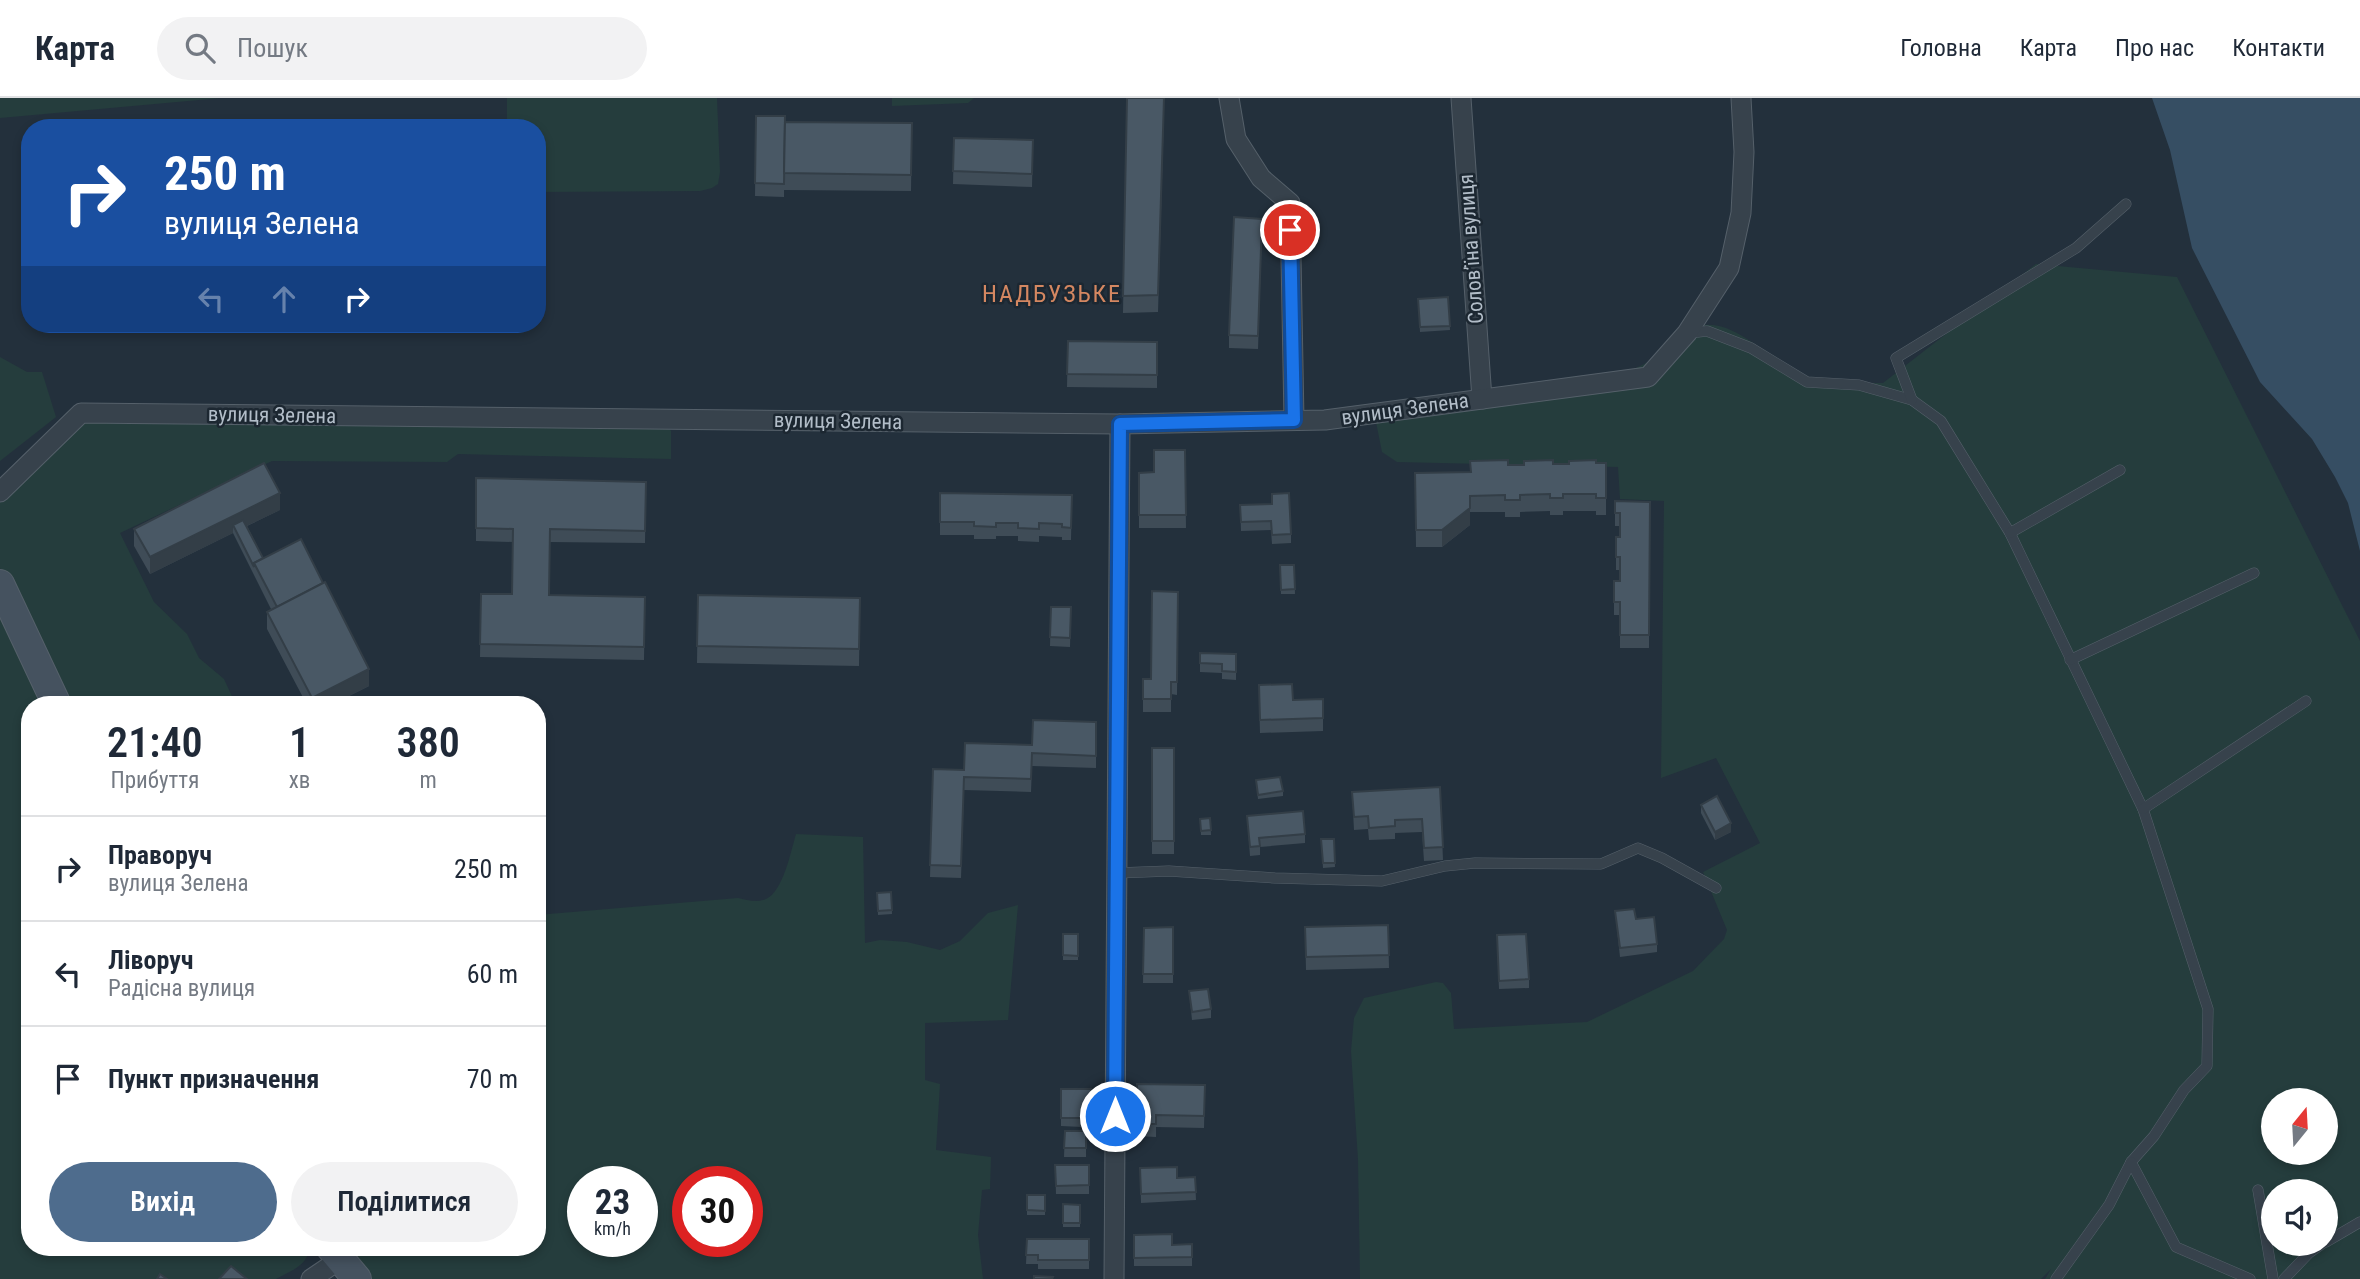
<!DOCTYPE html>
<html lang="uk">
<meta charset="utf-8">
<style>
body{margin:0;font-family:"Roboto Condensed",sans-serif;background:#f2f2f3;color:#1f2937;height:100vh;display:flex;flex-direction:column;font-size:26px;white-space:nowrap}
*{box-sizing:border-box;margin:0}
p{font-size:23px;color:#747a83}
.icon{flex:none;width:38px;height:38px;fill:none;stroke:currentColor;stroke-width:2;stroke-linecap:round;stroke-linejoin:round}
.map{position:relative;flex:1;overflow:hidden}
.panel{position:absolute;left:21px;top:598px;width:525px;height:560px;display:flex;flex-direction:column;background:#fff;border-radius:28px;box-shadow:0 4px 10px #0003}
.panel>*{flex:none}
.guide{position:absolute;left:21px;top:21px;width:525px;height:214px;border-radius:28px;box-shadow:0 4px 10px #0003;background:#1a4fa0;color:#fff;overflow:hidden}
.needle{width:46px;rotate:18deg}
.buttons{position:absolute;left:2261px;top:990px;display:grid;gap:14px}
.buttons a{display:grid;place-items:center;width:77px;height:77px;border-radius:50%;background:#fff;box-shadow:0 4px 10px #0003;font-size:35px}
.speed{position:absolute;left:567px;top:1068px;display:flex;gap:14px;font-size:35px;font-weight:700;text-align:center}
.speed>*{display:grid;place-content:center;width:91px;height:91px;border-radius:50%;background:#fff;box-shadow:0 4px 10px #0003;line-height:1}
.speed small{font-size:18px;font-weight:400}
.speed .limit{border:10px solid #d22;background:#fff;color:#111}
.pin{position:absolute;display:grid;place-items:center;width:60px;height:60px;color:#fff;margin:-30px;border:4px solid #fff;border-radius:50%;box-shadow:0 2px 7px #0007}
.me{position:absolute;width:77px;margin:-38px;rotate:0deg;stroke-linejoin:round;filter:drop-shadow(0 0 5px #0008)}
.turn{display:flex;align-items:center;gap:24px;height:147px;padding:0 28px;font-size:32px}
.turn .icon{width:91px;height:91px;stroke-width:2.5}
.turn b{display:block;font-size:49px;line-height:60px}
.lanes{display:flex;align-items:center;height:66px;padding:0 28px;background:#0003;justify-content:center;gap:35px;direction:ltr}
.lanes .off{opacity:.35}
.eta{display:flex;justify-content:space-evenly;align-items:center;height:119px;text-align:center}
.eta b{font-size:42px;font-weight:600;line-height:49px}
.action{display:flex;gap:14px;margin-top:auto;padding:14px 28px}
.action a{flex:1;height:80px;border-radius:42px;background:#4e6c8d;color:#fff;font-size:28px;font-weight:600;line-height:80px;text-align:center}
.action a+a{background:#f2f2f3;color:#1f2937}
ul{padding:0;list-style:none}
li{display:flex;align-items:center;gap:21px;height:105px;padding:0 28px;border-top:2px solid #e0e1e3}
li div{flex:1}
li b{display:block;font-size:26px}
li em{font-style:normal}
header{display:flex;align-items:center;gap:42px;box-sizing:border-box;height:98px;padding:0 35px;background:#fff;border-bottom:2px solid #e0e1e3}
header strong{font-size:33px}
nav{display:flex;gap:38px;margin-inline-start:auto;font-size:24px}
.search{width:490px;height:63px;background:#f2f2f3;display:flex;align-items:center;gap:18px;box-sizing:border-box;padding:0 24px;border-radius:38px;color:#747a83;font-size:26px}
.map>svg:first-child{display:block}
.green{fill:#253d3d;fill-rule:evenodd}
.water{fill:#364e63}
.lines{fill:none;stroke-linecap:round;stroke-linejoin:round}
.lane-casing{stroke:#55606a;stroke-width:11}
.street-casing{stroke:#55606a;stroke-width:21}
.secondary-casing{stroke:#55606a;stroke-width:30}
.lane{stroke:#37424c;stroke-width:10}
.street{stroke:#37424c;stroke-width:19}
.secondary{stroke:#45525f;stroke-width:28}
.wall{fill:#3f4c57}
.shaded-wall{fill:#333e47}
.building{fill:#495865;stroke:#333e47;stroke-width:2}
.route-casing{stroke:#114b97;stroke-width:18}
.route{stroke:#1a73e8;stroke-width:12}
.labels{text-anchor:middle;stroke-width:5;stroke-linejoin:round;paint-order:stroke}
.street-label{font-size:21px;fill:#b2bdc8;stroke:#1c2731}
.quarter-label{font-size:24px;letter-spacing:2px;fill:#d48761;stroke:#1c2731}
</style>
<header>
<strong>Карта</strong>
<div class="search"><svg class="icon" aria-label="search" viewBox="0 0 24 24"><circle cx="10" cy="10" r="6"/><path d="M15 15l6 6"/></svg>Пошук</div>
<nav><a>Головна</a><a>Карта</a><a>Про нас</a><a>Контакти</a></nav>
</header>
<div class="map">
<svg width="2360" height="1181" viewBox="0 0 2360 1181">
<rect width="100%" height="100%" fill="#23303c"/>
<!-- green -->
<g class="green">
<polygon points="0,0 221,0 0,20"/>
<polygon points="507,0 717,0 720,74 718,86 712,90 700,93 537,94 537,30 507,30"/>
<polygon points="892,0 974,0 968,5 892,8"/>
<path d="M2036 166 2177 179 2360 543V1181H2045L2051 1171 2041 1181H1360L1358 1062 1351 953 1354 920 1364 900 1436 884 1443 885 1451 895 1454 931 1587 924 1693 873 1724 841 1727 832 1703 774 1760 745 1716 660 1661 680 1664 403 1620 401 1618 369 1397 364 1382 354 1376 324 1621 276C1637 270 1650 264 1664 253 1673 246 1683 235 1694 230 1731 213 1775 269 1808 281 1827 288 1863 285 1883 285ZM2273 1003H2326V1055H2273ZM2273 1094H2326V1146H2273Z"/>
<polygon points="0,259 27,274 42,274 56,319 0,363"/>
<polygon points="78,324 667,327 671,333 671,361 458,356 447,364 272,363 120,435 154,504 187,536 199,560 224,581 236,607 64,607 0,470 0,387"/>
<path d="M0 520 42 607H30V1150H309C308 1168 290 1173 276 1181H0Z"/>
<path d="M796 736 863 739 865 845 880 842 907 844 940 852 960 843 988 815 1018 807 1008 922 925 925V982L940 986 936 1052 991 1059 990 1091 982 1092 978 1137 983 1181H366L341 1150H537V817L738 800C747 802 757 805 766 801 783 794 791 753 796 736ZM583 1083H642V1143H583ZM688 1083H747V1143H688Z"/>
</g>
<!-- water -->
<polygon class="water" points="2152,0 2360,0 2360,453 2348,405 2335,379 2312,341 2260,284 2192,150 2170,52"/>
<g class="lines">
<!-- lane casing -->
<g class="lane-casing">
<g id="lane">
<polyline points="1689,235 1707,233 1751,250 1807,284 1859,287 1912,302 1941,323 2010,435 2143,711 2208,911 2207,968 2184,992 2154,1038 2131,1064"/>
<polyline points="1912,302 1896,260 2076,150 2126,106"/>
<polyline points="2010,435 2120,372"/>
<polyline points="2070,562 2254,475"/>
<polyline points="2143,711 2306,603"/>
<polyline points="1117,775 1169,773 1275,780 1382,783 1445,768 1475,765 1601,766 1638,750 1662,760 1716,790"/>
<polyline points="2258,1092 2273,1181"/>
<polyline points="2326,1144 2360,1124"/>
<polyline points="2056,1181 2109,1107 2131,1064 2176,1149 2250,1181"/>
<polyline points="2284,1181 2309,1155 2322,1146"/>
</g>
</g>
<!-- street casing -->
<g class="street-casing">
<g id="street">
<polyline points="1229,0 1236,41 1261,80 1290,105 1294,322"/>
<polyline points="1461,0 1482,301"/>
<polyline points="0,394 81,315 1120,326 1325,322 1648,279 1687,235 1729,170 1741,115 1744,54 1741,0"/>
<polyline points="311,1181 339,1162"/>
<polyline points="1114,1181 1120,326"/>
</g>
</g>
<!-- secondary casing -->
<g class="secondary-casing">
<g id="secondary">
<polyline points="0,486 57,607"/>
<polyline points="331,1150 357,1181"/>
</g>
</g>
<!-- lane -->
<use href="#lane" class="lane"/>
<!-- street -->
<use href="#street" class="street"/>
<!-- secondary -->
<use href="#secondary" class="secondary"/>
</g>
<!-- wall -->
<g class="wall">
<polygon points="1127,0 1164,17 1158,214 1123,215"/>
<polygon points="756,18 785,28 912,25 911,93 784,92 784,99 755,98"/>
<polygon points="954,40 1033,42 1032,89 953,86"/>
<polygon points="1262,133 1258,251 1229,250 1229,237"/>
<polygon points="1448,199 1450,232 1420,234 1418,201"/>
<polygon points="1068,243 1157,244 1157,290 1067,289"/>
<polygon points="1185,352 1186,430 1139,430 1139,375 1154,374"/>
<polygon points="1606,365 1606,417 1596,417 1596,413 1563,413 1563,417 1550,417 1550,413 1520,414 1520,419 1505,419 1505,414 1470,414 1470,427 1442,449 1416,449 1415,375 1470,374 1508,367"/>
<polygon points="476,380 646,384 645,445 550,444 549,497 645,499 644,562 480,559 481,496 512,496 513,444 476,443"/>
<polygon points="940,395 1072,397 1071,442 1062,442 1062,439 1039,438 1039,444 1018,443 1018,438 996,438 996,441 974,441 974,437 940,437"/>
<polygon points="1615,403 1650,404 1649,550 1620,550 1620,517 1614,517 1614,504 1620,483 1620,472 1616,472 1616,439 1620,439 1620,428 1615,428"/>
<polygon points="1272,406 1291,436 1291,445 1272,446 1271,432 1241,433 1240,407"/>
<polygon points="280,412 247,428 263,460 369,588 331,607 307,607 267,531 267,514 271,511 233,435 150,476 134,448 134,431"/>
<polygon points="1280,467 1294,467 1295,496 1281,496"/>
<polygon points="1178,494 1177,597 1171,596 1171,614 1143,614 1143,581 1151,581"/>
<polygon points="698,497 860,500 859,568 697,565"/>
<polygon points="1051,509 1071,509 1070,549 1050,548"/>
<polygon points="1200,555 1236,556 1236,582 1222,581 1222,575 1200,574"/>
<polygon points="1259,599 1293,602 1323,601 1323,633 1260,635"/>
<polygon points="1096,624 1096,670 1032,668 1031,694 964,692 961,780 930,779 933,671 964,672"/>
<rect x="1152" y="650" width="22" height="106"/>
<polygon points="1256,682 1283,693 1283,698 1258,701"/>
<polygon points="1440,689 1443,762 1424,763 1422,734 1395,735 1395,741 1369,742 1368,731 1354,732 1352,694"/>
<polygon points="1701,707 1731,734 1715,742 1701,715"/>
<polygon points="1247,718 1305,736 1305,745 1260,749 1260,757 1250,758"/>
<polygon points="1210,720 1211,737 1201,737 1200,721"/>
<polygon points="1321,741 1334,741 1335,769 1323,770"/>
<polygon points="891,794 892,816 878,817 877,795"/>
<polygon points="1615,813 1636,821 1657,846 1657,854 1620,859"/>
<polygon points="1388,827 1389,870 1306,872 1305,829"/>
<polygon points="1173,829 1173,885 1143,885 1144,830"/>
<rect x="1063" y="836" width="15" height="26"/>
<polygon points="1497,846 1529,881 1529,890 1499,891"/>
<polygon points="1189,893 1211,911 1211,920 1192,922"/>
<polygon points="1137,986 1205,987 1204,1030 1156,1029 1156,1039 1136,1038"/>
<polygon points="1061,991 1091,991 1091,1023 1082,1023 1082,1029 1061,1028"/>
<polygon points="1065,1033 1086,1033 1086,1059 1064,1059"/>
<polygon points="1055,1067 1089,1067 1089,1096 1056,1096"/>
<polygon points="1140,1070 1177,1080 1195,1079 1196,1102 1141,1105"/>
<rect x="1027" y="1097" width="18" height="20"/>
<polygon points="1063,1106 1080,1107 1080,1129 1063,1129"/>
<polygon points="1134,1137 1172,1147 1192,1146 1192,1168 1134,1168"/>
<polygon points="1027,1141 1089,1141 1089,1171 1038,1171 1038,1166 1026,1166"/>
</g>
<!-- shaded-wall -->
<g class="shaded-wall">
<polygon points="280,395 280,412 236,433 233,427 233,435 150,476 150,459"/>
<polygon points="1470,410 1470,427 1442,449 1442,432"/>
<polygon points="369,571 369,588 331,607 312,607 312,600"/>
<polygon points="1731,725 1731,734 1715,742 1715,734"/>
</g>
<!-- building -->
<g class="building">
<polygon points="1127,0 1164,0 1158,197 1123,198"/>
<polygon points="756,18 785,18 784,86 755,85"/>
<polygon points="785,24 912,25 911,77 784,75"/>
<polygon points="954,40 1033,42 1032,76 953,73"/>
<polygon points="1234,119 1262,121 1258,238 1229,237"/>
<polygon points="1448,199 1450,228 1420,229 1418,201"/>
<polygon points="1068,243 1157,244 1157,277 1067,276"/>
<polygon points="1154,352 1185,352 1186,417 1139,417 1139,375 1154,374"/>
<polygon points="1508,362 1508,367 1524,367 1524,363 1553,362 1553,366 1569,366 1569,363 1596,362 1596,365 1606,365 1606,400 1596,400 1596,396 1563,396 1563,400 1550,400 1550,396 1520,397 1520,402 1505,402 1505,397 1470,398 1470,410 1442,432 1416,432 1415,375 1471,374 1470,363"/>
<polygon points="264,365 280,395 150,459 134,431"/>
<polygon points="476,380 646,384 645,433 550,431 549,497 645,499 644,549 480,546 481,496 512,496 513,431 476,430"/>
<polygon points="940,395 1072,397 1071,430 1062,429 1062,426 1039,425 1039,431 1018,430 1018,425 996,425 996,429 974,428 974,424 940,424"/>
<polygon points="1289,395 1291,436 1272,437 1271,423 1241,424 1240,407 1272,406 1272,396"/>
<polygon points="1615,403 1650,404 1649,537 1620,537 1620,504 1614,504 1614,483 1620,483 1620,459 1616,459 1616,439 1620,439 1620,415 1615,415"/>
<polygon points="243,422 263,460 254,465 254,469 233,427"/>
<polygon points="301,441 323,485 277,509 254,465"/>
<polygon points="1280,467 1294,467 1295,491 1281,492"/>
<polygon points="325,484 369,571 312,600 267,514"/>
<polygon points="1152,493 1178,494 1177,584 1171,584 1171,601 1143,601 1143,581 1151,581"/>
<polygon points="698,497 860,500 859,551 697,548"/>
<polygon points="1051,509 1071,509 1070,540 1050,539"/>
<polygon points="1200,555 1236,556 1236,574 1222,573 1222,566 1200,565"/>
<polygon points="1292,586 1293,602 1323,601 1323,620 1260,622 1259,587"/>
<polygon points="1033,622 1096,624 1096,658 1032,655 1031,681 964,679 961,768 930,767 933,671 964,672 965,645 1032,647"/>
<rect x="1152" y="650" width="22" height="93"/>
<polygon points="1280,679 1283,693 1258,697 1256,682"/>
<polygon points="1440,689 1443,749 1424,750 1422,721 1395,722 1395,728 1369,730 1368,718 1354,719 1352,694"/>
<polygon points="1717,698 1731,725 1715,734 1701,707"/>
<polygon points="1303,713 1305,736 1259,740 1260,748 1250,749 1247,718"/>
<polygon points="1210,720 1211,732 1201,733 1200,721"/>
<polygon points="1321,741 1334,741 1335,765 1323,765"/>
<polygon points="891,794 892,812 878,813 877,795"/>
<polygon points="1634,811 1636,821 1654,819 1657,846 1620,850 1615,813"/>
<polygon points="1388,827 1389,857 1306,859 1305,829"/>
<polygon points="1173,829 1173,876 1143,876 1144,830"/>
<polygon points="1063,836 1078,836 1078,858 1063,857"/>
<polygon points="1526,836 1529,881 1499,883 1497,837"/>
<polygon points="1208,891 1211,911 1192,914 1189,893"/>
<polygon points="1137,986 1205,987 1204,1018 1156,1017 1156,1026 1136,1026"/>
<polygon points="1061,991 1091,991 1091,1014 1082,1014 1082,1020 1061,1020"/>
<polygon points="1065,1033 1086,1033 1086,1050 1064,1050"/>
<polygon points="1055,1067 1089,1067 1089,1087 1056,1088"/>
<polygon points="1177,1069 1177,1080 1195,1079 1196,1094 1141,1096 1140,1070"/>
<polygon points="1027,1097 1045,1097 1045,1113 1027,1112"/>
<polygon points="1063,1106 1080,1107 1080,1125 1063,1125"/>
<polygon points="1172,1136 1172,1147 1192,1146 1192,1159 1134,1160 1134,1137"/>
<polygon points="1027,1141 1089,1141 1089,1162 1038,1162 1038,1157 1026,1157"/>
<polygon points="231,1168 247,1181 219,1181"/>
<polygon points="160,1176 167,1181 157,1181"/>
<polygon points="1034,1178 1053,1179 1052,1181 1034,1181"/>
</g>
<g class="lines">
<!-- route casing -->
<g class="route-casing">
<polyline id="route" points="1115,1018 1120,326 1294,322 1290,132"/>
</g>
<!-- route -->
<use href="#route" class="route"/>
</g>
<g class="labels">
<!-- street labels -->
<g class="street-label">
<text transform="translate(1471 151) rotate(-94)" y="7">Соловʼїна вулиця</text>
<text transform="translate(1405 311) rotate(-8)" y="7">вулиця Зелена</text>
<text transform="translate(272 317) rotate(1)" y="7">вулиця Зелена</text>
<text transform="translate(838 323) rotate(1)" y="7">вулиця Зелена</text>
</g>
<!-- quarter labels -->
<g class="quarter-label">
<text x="1052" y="204">НАДБУЗЬКЕ</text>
</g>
</g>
</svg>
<div class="buttons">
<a><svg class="needle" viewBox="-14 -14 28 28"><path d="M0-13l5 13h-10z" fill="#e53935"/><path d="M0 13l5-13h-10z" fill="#747a83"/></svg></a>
<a><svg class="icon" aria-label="sound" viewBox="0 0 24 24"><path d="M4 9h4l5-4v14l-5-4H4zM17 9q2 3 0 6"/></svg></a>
</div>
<div class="speed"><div>23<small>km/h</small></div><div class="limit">30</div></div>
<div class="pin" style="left:1290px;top:132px;background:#d93025"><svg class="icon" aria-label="arrive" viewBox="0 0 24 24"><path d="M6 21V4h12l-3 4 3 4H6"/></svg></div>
<svg class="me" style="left:1115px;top:1018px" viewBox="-20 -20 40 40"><circle r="17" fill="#1a73e8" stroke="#fff" stroke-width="3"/><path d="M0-11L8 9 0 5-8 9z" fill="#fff"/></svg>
<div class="guide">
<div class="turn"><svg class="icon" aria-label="right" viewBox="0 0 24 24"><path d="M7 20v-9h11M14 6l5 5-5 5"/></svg><div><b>250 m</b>вулиця Зелена</div></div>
<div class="lanes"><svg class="icon off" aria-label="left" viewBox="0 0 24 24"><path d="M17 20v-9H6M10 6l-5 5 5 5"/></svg><svg class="icon off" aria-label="ahead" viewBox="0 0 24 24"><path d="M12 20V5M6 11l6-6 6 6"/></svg><svg class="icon" aria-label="right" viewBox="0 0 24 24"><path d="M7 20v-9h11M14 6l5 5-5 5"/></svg></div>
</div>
<section class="panel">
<div class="eta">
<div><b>21:40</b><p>Прибуття</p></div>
<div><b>1</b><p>хв</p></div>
<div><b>380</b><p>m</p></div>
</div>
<ul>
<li><svg class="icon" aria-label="right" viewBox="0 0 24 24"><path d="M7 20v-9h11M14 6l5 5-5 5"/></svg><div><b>Праворуч</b><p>вулиця Зелена</p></div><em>250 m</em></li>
<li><svg class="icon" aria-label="left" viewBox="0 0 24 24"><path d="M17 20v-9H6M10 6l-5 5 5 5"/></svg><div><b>Ліворуч</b><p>Радісна вулиця</p></div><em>60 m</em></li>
<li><svg class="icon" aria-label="arrive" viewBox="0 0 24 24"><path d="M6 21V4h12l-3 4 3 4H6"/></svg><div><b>Пункт призначення</b></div><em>70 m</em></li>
</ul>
<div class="action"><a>Вихід</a><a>Поділитися</a></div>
</section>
</div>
